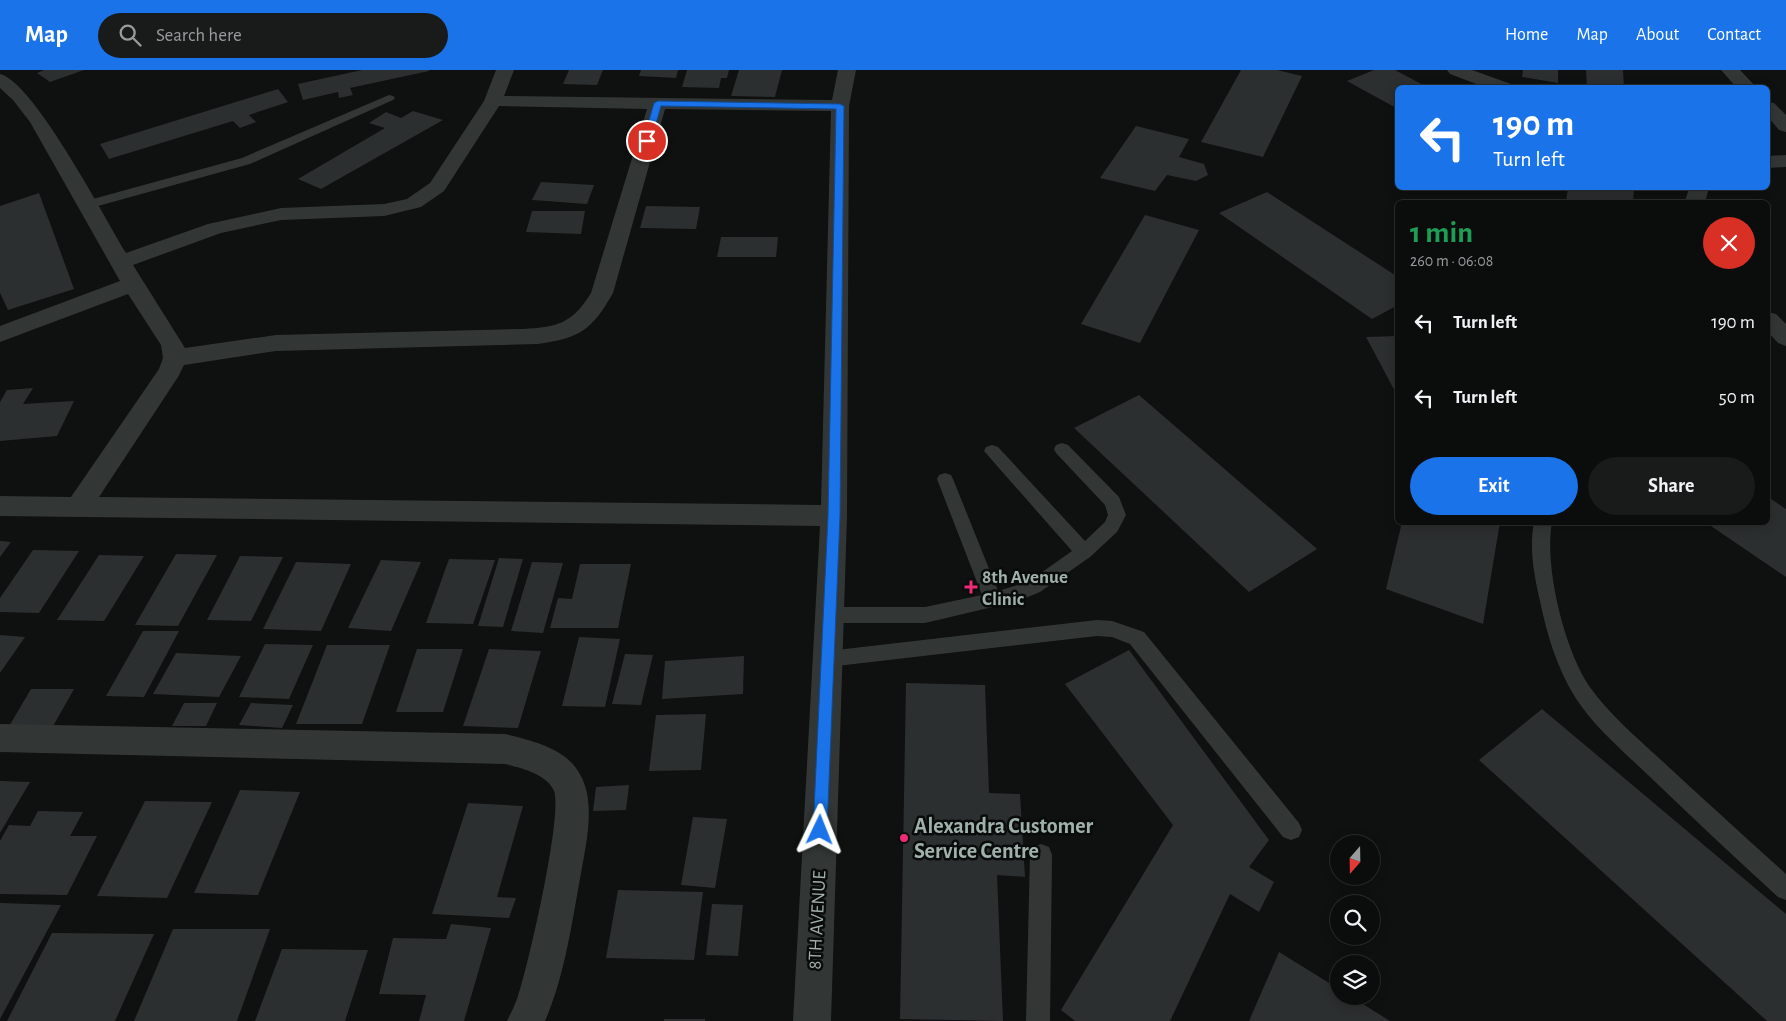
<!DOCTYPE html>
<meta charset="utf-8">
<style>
body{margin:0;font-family:"Alegreya Sans",sans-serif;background:#191a1a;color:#f1f3f6;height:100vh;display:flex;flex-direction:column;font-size:19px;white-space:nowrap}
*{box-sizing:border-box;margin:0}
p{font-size:16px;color:#9a9b9d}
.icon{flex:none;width:28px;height:28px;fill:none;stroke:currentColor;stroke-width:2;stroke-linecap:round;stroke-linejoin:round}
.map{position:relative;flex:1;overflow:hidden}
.details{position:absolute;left:1395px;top:130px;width:375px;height:325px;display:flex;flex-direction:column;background:#0b0c0c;border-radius:8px;box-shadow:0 2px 12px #0003,0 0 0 1px #2b2c2d}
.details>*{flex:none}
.banner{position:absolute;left:1395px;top:15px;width:375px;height:105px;border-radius:8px;box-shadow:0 2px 12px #0003,0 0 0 1px #2b2c2d;background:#1a73e8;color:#fff;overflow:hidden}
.needle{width:32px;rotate:200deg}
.fabs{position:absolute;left:1330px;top:765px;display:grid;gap:10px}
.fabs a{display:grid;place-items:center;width:50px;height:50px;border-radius:50%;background:#0b0c0c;box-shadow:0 2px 12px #0003,0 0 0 1px #2b2c2d;font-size:25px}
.pin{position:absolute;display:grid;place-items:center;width:42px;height:42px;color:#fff;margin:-21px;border:2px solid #fff;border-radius:50%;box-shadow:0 1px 5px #0007}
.me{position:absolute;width:55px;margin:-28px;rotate:2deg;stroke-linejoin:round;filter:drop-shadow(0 0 4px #0008)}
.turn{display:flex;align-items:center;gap:18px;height:105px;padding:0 15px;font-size:22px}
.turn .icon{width:65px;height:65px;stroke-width:2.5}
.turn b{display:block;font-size:35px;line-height:42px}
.round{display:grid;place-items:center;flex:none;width:52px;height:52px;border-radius:26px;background:#191a1a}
.overview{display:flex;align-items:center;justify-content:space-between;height:85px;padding:0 15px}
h1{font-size:30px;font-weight:700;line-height:38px;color:#1e9e55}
.primary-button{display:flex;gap:10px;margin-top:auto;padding:10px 15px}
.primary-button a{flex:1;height:58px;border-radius:30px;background:#1a73e8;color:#fff;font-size:20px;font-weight:700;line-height:58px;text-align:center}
.primary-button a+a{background:#191a1a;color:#f1f3f6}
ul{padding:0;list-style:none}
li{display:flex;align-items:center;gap:15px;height:75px;padding:0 15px}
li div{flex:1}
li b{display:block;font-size:19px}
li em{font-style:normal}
header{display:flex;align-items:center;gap:30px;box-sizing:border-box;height:70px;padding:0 25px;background:#1a73e8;color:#fff}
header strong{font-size:24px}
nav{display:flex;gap:28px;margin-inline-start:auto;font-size:18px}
.search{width:350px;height:45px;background:#191a1a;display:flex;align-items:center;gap:12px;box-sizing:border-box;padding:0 18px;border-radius:28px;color:#9a9b9d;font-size:19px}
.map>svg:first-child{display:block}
.building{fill:#2c2f2f}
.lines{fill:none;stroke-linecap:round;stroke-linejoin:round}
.service{fill:#323736;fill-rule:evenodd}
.minor{fill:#323736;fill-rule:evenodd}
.route{fill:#1a73e8;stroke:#114b97}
.poi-dot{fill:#ed2b77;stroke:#0a0b0b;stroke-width:2}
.labels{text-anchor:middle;stroke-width:5;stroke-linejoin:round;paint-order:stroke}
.poi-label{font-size:19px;font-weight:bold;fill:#a0b1ab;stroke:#0a0b0b;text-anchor:start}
.street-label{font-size:19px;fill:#a0b1ab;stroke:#0a0b0b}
.near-poi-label{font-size:22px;font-weight:bold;fill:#a0b1ab;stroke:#0a0b0b;text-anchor:start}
</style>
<header>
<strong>Map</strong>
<div class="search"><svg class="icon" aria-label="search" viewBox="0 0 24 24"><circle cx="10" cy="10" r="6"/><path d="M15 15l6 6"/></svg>Search here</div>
<nav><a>Home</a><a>Map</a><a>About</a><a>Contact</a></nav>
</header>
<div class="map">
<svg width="1786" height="951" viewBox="0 0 1786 951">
<rect width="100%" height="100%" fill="#0f1010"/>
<!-- building -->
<g class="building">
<polygon points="44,0 84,0 50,12 37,3"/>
<polygon points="362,0 429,0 429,1 350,18 353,25 339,28 338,22 303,30 298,14"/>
<polygon points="569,0 603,0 597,15 563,14"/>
<polygon points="641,0 678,0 676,8 639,6"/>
<polygon points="687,0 729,0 727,8 721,8 719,18 682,17"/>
<polygon points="739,0 782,0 775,27 731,26"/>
<polygon points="1241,0 1277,0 1302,6 1263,87 1201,72"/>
<polygon points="1374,0 1395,0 1429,18 1398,18 1398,39 1347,11"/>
<polygon points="1523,0 1558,0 1558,13 1522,7"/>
<polygon points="1586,0 1623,0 1624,18 1587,18"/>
<polygon points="278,19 288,32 249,45 256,52 240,58 233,51 109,89 100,74"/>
<polygon points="413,41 443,50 321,119 298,109 385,58 369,53 386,42 401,48"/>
<polygon points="1136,56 1189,69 1179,87 1204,94 1208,105 1196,111 1167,105 1155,121 1100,108"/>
<polygon points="541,112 594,115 587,134 532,130"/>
<polygon points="1568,118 1634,118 1633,132 1566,132"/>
<polygon points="1267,122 1398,207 1398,235 1372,249 1219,143"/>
<polygon points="39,123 74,219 8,240 0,223 0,136"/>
<polygon points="646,136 700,137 696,159 640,158"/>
<polygon points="532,141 585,141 581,164 526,162"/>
<polygon points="1145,145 1199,160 1140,273 1081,254"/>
<polygon points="721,167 778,167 776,187 717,187"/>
<polygon points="1398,266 1398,327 1366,267"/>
<polygon points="33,318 23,334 74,331 57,366 0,371 0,332 7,320"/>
<polygon points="1139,325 1317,479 1249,522 1074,358"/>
<polygon points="1768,427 1786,439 1786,507 1705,452 1768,452"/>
<polygon points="1402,452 1500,452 1483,554 1386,519"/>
<polygon points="0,471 11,472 0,487"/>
<polygon points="33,480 79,481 39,543 0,542 0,528"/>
<polygon points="176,484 217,485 178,556 135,555"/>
<polygon points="99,485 144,486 104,551 57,550"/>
<polygon points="240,486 283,487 251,551 207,550"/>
<polygon points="499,488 523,489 503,557 478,556"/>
<polygon points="449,489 495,490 473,554 426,553"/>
<polygon points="381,490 421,492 391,561 348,558"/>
<polygon points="296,492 351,494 321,561 263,559"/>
<polygon points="532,492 563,493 543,563 511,561"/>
<polygon points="580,494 631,494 618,558 550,558 558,528 572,529"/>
<polygon points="143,561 179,561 144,627 106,626"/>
<polygon points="0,565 25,567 0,603"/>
<polygon points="579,567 620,569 605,637 562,636"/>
<polygon points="265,574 313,575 289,629 239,627"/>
<polygon points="327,575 390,575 362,654 296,654"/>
<polygon points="417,579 463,579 443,642 396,642"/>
<polygon points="489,579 541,581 518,658 463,656"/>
<polygon points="1129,580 1269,770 1249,797 1274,812 1259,842 1230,824 1170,951 1075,951 1061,940 1173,755 1065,614"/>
<polygon points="176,583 241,586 219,627 153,624"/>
<polygon points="625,584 653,585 641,635 612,634"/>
<polygon points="744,586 743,624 662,629 665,591"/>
<polygon points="906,613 985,615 989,723 1020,724 1025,807 997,805 1003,951 900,949"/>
<polygon points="31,619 74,619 52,658 8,658"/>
<polygon points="184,633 217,633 206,656 172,656"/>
<polygon points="251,633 293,635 282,658 239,655"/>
<polygon points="1542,639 1786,844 1786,951 1767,951 1479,690"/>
<polygon points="706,644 701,700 649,701 656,645"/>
<polygon points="0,711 30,712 0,763"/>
<polygon points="629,715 626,740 593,741 596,717"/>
<polygon points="240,720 300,722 258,825 194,823"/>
<polygon points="145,731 212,732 167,828 97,826"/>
<polygon points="468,733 523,736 497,827 516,828 509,848 432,844"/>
<polygon points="38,741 83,742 70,766 97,766 67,825 0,824 0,771 9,755 30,756"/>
<polygon points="693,747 727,749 715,818 681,815"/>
<polygon points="618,820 703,822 694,890 606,888"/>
<polygon points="0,833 61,835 0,949"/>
<polygon points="712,834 743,835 738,886 706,885"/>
<polygon points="451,854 491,858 464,951 419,951 426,925 379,924 393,868 446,869"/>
<polygon points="173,859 270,859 237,951 134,951"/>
<polygon points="52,863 154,864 115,951 7,951"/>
<polygon points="282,879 368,880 345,951 255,951"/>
<polygon points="1279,882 1339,919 1339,926 1350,926 1390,951 1249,951"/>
<rect x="664" y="949" width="41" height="2"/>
</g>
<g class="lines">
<!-- service -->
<g class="service">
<polygon points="389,25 393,26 395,28 393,30 250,94 87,139 81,135 82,132 242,88"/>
<polygon points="1062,373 1068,375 1119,427 1126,445 1117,462 1090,487 1040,522 1018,531 925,553 829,553 822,550 820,545 822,540 829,537 925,537 982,525 937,409 939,405 945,403 951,405 953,409 998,521 1028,512 1072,481 984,381 986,377 992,375 998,377 1085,471 1105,452 1108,445 1105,435 1056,383 1054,379 1056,375"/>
<path d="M1534 452H1552C1544 497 1564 578 1589 616 1609 644 1635 666 1660 689 1702 728 1744 766 1786 804V830L1778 827C1734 787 1691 746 1648 705 1622 680 1594 657 1575 627 1557 598 1547 565 1540 531 1534 505 1529 479 1534 452Z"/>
<polygon points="1097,550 1112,551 1144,562 1299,753 1302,760 1299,767 1291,770 1283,767 1130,574 1112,567 1097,566 828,597 821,595 818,589 821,583 828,581"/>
<polygon points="1041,774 1049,777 1052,785 1050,951 1026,951 1030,785 1033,777"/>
</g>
<!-- minor -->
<g class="minor">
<path d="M496 0H514L504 26 832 30 838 0H856L849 36 847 446 831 951H793L820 456 0 446V426L71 427 159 299 163 288 161 275 128 224 0 272V256L120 211 30 52 13 30 0 18V4C34 12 105 149 126 183L208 154 281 138 384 134 407 129 430 113 484 31ZM499 36 647 39 591 223C572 254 557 257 523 259L276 265 185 278 133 195 221 163 281 150 384 146 421 137 444 121ZM665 39 831 41 821 435 99 427 178 307 184 295 276 281 538 274C580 268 592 260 613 223Z"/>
<polygon points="1447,0 1472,0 1511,14 1514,18 1487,18 1450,4"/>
<polygon points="1721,0 1740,0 1757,18 1737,18"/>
<polygon points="1768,32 1774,33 1786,45 1786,62 1779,60 1768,47"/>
<polygon points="1786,85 1786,97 1768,98 1768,86"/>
<polygon points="1689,118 1709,118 1705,132 1685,132"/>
<polygon points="1768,242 1776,244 1786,254 1786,276 1778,273 1768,262"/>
<path d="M0 654 505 664C529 670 561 677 576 698 583 708 587 719 588 730 591 754 585 780 581 803 572 852 565 905 545 951H507C511 943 515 935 518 926 528 897 563 745 554 721 547 704 521 698 505 694L0 682Z"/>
</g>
</g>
<!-- route -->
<polygon class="route" points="658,31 840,34 844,36 840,446 827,760 825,765 820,767 815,765 813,760 828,446 836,39 661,36 651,71 644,73 643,71 654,33"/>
<!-- markers -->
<g class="poi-dot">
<path d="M968.5 509.5h5v5h5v5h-5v5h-5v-5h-5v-5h5z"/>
<circle cx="904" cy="768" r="5"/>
</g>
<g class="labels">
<!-- poi labels -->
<g class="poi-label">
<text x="982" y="513">8th Avenue<tspan x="982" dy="22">Clinic</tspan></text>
</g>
<!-- street labels -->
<g class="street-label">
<text transform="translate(816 850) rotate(-87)" y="7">8TH AVENUE</text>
</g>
<!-- near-poi labels -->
<g class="near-poi-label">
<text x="914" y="763">Alexandra Customer<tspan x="914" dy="25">Service Centre</tspan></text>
</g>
</g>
</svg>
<div class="fabs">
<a><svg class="needle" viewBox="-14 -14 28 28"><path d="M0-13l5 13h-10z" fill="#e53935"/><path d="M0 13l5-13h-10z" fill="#9a9b9d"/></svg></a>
<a><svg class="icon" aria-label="search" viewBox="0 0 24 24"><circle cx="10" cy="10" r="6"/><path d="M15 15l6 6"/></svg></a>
<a><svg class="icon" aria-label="layers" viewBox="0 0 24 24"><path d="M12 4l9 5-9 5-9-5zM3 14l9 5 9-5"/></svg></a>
</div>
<div class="pin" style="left:647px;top:71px;background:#d93025"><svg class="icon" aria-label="arrive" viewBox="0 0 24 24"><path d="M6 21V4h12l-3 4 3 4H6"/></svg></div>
<svg class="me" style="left:820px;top:760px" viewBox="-20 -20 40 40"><path d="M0-17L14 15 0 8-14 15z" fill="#1a73e8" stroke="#fff" stroke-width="4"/></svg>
<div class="banner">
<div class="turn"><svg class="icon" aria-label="left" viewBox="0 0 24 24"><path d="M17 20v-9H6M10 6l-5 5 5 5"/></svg><div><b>190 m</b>Turn left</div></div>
</div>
<section class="details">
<div class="overview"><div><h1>1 min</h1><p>260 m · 06:08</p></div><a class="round" style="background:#d93025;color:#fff"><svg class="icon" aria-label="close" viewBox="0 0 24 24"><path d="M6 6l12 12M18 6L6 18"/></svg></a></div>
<ul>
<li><svg class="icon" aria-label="left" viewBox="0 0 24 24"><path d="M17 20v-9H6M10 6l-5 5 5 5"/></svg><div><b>Turn left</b></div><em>190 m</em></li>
<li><svg class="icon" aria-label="left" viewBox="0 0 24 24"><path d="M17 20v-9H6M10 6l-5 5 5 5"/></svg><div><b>Turn left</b></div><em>50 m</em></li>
</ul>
<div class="primary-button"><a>Exit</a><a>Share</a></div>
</section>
</div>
